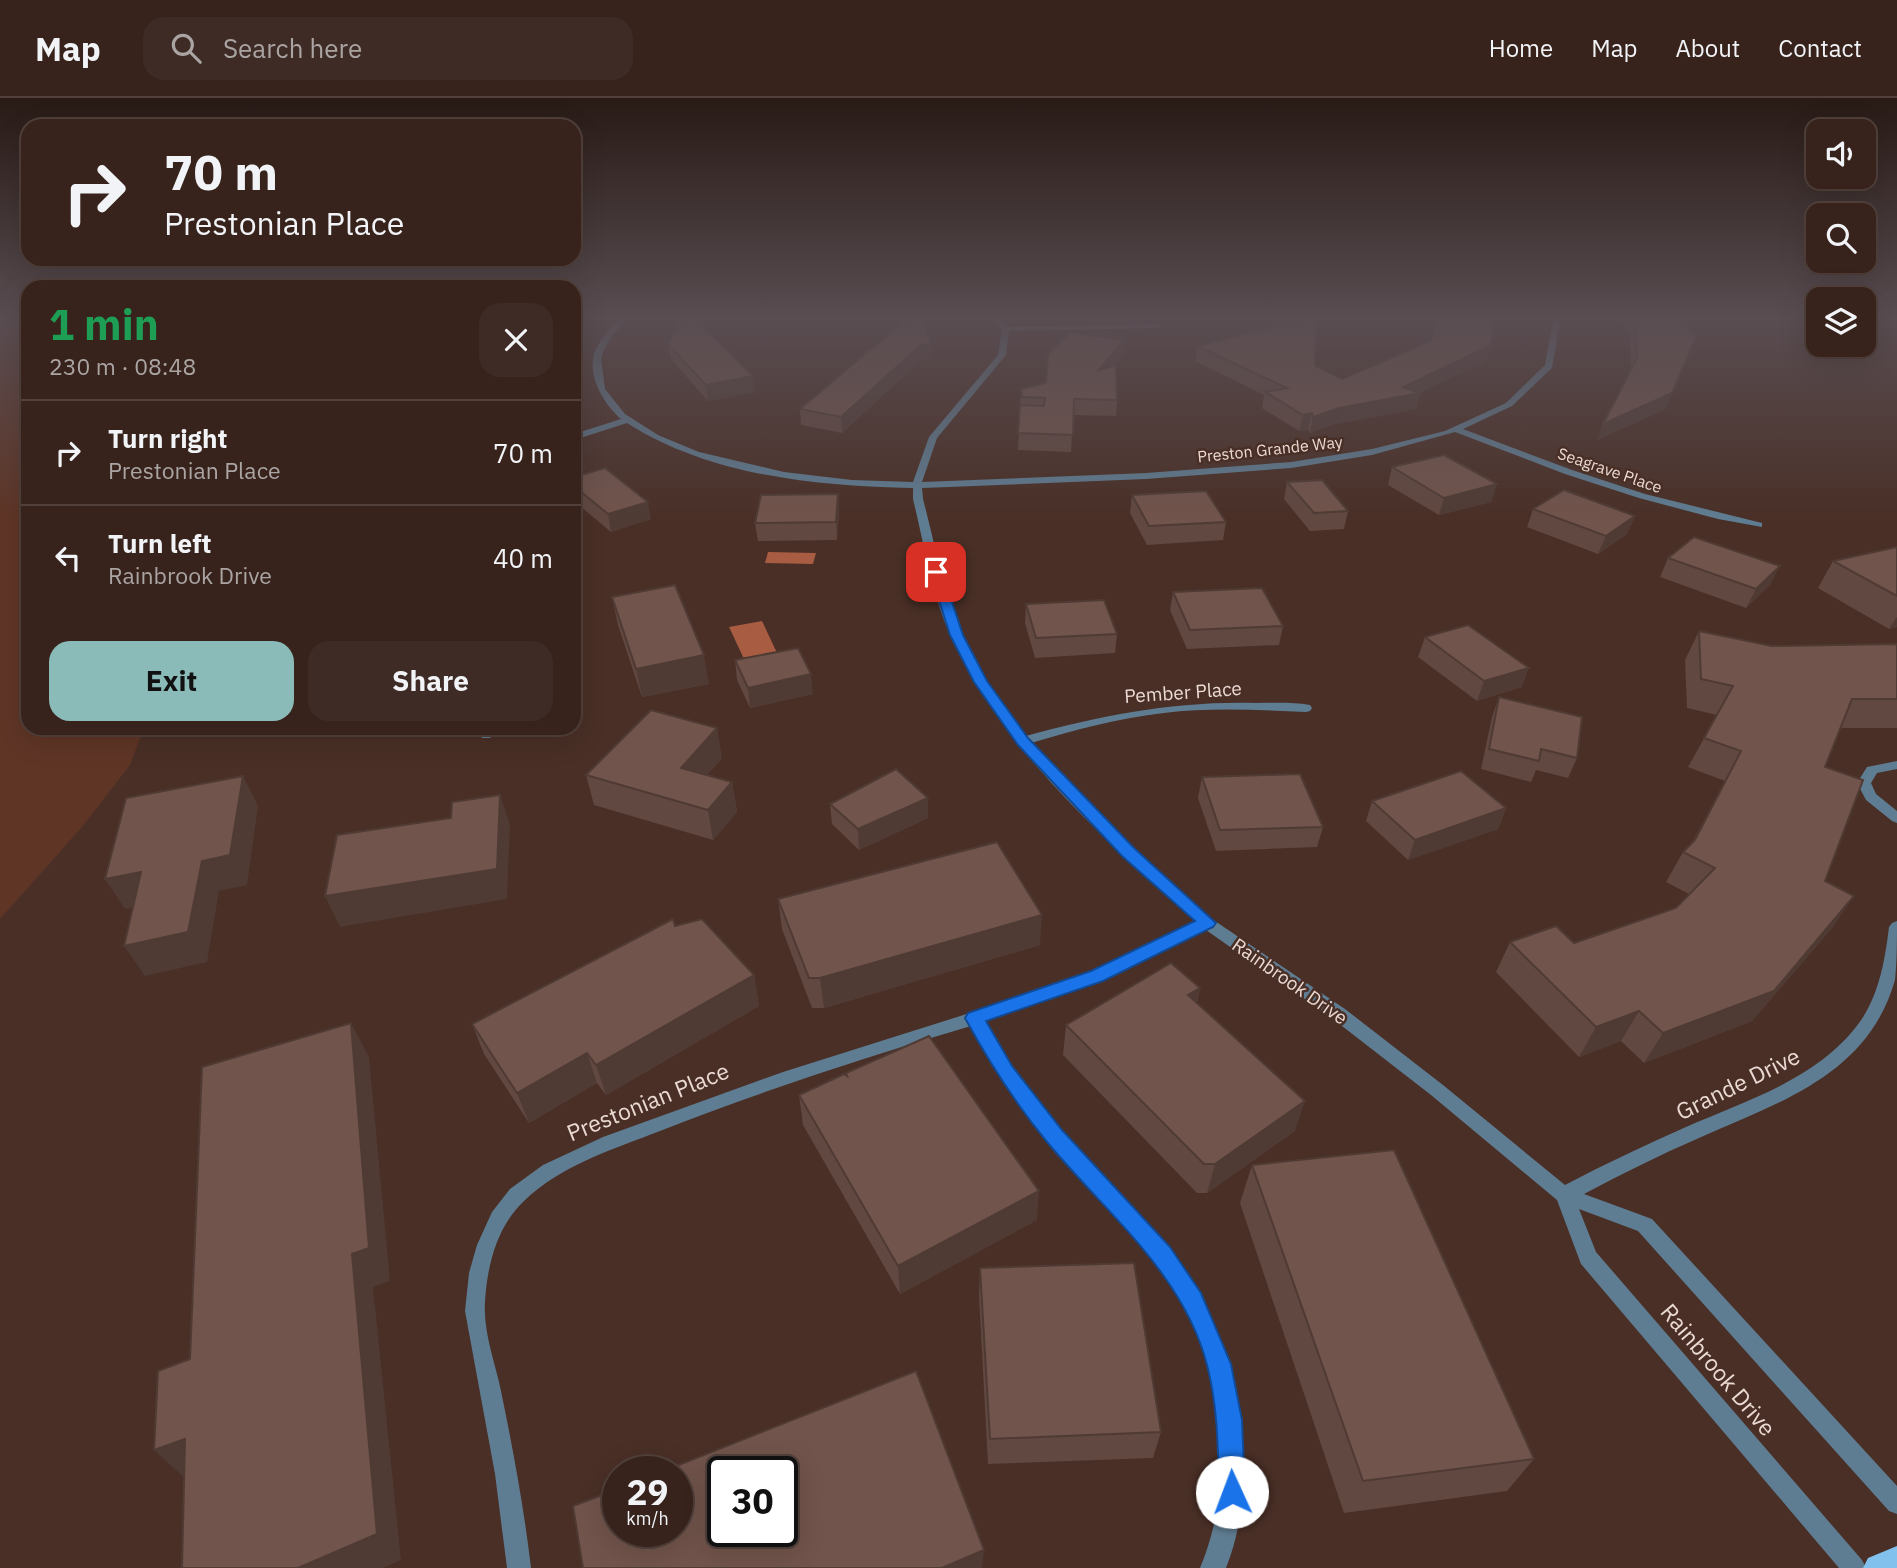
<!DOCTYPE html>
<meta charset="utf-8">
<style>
body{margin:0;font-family:"IBM Plex Sans",sans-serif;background:#3e2b25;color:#f1f3f6;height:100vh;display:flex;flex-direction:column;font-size:26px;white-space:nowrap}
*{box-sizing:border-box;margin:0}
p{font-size:23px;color:#aaa4a3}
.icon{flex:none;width:38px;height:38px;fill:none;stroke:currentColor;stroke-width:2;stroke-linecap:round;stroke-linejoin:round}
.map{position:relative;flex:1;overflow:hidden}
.sheet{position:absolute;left:21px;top:182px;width:560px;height:455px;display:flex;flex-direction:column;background:#37231c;border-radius:21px;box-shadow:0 7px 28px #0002,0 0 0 2px #51403b}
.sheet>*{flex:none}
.top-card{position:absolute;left:21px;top:21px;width:560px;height:147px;border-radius:21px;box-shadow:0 7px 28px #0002,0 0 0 2px #51403b;background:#37231c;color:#f1f3f6;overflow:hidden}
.buttons{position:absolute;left:1806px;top:21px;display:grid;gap:14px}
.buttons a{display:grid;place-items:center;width:70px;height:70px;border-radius:14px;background:#37231c;box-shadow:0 7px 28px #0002,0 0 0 2px #51403b;font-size:35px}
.speed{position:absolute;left:602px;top:1358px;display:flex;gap:14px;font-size:35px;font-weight:700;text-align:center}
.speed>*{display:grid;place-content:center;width:91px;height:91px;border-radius:50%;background:#37231c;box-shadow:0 7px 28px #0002,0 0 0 2px #51403b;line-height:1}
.speed small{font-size:18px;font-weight:400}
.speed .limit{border:4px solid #111;border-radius:10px;background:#fff;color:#111}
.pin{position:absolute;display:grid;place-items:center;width:60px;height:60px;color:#fff;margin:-30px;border-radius:14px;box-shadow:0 4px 10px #0006}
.me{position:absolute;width:77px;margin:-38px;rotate:358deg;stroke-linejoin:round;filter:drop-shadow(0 0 5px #0008)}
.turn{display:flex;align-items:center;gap:24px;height:147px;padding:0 28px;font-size:32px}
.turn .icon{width:91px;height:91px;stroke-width:2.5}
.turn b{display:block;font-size:49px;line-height:60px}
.round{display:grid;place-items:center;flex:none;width:74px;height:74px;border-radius:21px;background:#3e2b25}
.summary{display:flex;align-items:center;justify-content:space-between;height:119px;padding:0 28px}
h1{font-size:42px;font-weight:800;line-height:52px;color:#1e9e55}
.action{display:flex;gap:14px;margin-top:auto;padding:14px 28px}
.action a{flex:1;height:80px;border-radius:21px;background:#8bbbb9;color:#111;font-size:28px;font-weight:800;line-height:80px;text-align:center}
.action a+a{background:#3e2b25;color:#f1f3f6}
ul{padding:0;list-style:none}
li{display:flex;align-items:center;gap:21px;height:105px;padding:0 28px;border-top:2px solid #51403b}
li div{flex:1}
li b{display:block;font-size:26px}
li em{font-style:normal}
header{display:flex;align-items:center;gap:42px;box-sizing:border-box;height:98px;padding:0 35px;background:#37231c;border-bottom:2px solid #51403b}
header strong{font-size:33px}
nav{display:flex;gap:38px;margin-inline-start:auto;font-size:24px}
.search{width:490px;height:63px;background:#3e2b25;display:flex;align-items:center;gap:18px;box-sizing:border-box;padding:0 24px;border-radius:21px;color:#aaa4a3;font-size:26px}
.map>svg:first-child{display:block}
.green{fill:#5f3526}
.water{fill:#a85c42}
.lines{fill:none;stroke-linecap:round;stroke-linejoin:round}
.street{fill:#5f7d92;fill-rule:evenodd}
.primary{fill:#82c1ee;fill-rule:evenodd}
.wall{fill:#614840}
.shaded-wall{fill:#4f3b34}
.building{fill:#71544b;stroke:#4f3b34;stroke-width:2;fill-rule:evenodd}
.route{fill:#1a73e8;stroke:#114b97;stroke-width:2}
.labels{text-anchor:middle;stroke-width:5;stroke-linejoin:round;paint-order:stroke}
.far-street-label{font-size:16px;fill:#ebdad4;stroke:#492f26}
.street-label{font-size:19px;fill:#ebdad4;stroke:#492f26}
.near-street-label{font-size:23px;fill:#ebdad4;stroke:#492f26}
</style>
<header>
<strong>Map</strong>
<div class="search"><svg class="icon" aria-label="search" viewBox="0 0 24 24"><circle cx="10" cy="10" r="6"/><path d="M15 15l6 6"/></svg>Search here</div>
<nav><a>Home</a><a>Map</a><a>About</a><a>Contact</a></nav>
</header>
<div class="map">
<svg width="1897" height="1470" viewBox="0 0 1897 1470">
<rect width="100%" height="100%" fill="#492f26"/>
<!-- green -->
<polygon class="green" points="0,218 28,218 28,630 144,630 130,667 82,729 0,821"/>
<!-- water -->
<g class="water">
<polygon points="768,454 816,455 813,466 765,465"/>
<polygon points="762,523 777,555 744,561 729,529"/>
</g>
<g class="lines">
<!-- street -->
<g class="street">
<path d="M621 218H629L611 239 603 254 601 260 605 291 625 316 658 337 699 354 784 374 852 382 913 384 929 339 998 257 1002 231 993 218H999L1008 229 1158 226 1162 228 1158 230 1009 233 1006 257 937 340 922 384 1146 375 1291 364 1372 351 1445 333 1506 305 1545 267 1554 218H1561L1552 270 1512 308 1463 331 1572 372 1645 396 1762 425V429L1718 421 1639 400 1565 376 1455 334 1372 357 1291 370 1146 381 922 390 923 401C935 446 943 494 962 537 978 574 1002 606 1026 638 1104 617 1174 603 1256 605 1274 605 1293 604 1310 607L1312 610 1310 613 1306 614C1259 612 1211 609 1164 615 1119 620 1075 632 1031 645L1074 692 1133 751 1212 821 1345 911 1443 987 1565 1087C1605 1066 1645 1047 1686 1029 1747 1002 1818 981 1859 925 1879 898 1885 862 1889 829L1892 825 1897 823C1897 842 1897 864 1895 882 1868 977 1780 1004 1699 1040 1660 1057 1621 1076 1584 1096L1652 1121 1897 1388V1416L1889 1413 1638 1133 1579 1111 1596 1154 1862 1462 1866 1470H1839L1581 1166 1557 1102 1431 997 1333 921 1206 832 1103 882 985 923C1007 961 1032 999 1060 1032 1089 1066 1122 1096 1151 1129 1203 1188 1233 1256 1242 1334 1246 1379 1243 1428 1226 1470H1200C1242 1369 1220 1248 1154 1162 1122 1120 1082 1084 1048 1043 1018 1007 993 968 971 928 866 959 762 993 660 1033 614 1051 561 1067 524 1103 497 1128 487 1168 485 1204 483 1234 495 1264 501 1293 513 1351 524 1410 531 1470H507L495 1376 465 1213 469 1175 477 1147 492 1114 510 1091 543 1067 603 1039 783 974 973 914 1091 874 1196 824C1105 741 1004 654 951 539 932 497 924 446 913 401V390C816 388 710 378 627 325L574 342V336L621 321C604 306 586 277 595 253 601 239 612 228 621 218Z"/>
<polygon points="477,630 489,630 492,637 490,640 482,640"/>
<polygon points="1897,663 1897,671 1877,675 1871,685 1876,696 1897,713 1897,725 1892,723 1866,702 1857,685 1867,669"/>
</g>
<!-- primary -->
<polygon class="primary" points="1897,1448 1897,1470 1863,1470 1868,1460"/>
</g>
<!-- wall -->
<g class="wall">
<polygon points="696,218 747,218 746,222 697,223 755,294 708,303 671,261 668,246 696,221"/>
<polygon points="837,218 890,218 890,219 837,221"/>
<polygon points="1616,218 1678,218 1690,254 1665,311 1597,342 1603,326 1631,271 1630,237"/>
<polygon points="1124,242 1123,257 1114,268 1117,302 1116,318 1073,317 1071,354 1018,352 1021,291 1046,285"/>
<polygon points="1431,243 1488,259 1483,264 1419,295 1420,295 1416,311 1335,326 1310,335 1308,332 1299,333 1262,310 1264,297 1195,263 1197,248 1315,268 1342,281"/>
<polygon points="931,245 931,260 921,262 842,335 801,327 800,311"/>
<polygon points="1392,369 1491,404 1439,417 1388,387"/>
<polygon points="574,379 651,421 611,434 574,403"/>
<polygon points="1287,384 1348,413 1344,431 1310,433 1284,401"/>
<polygon points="838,396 839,414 837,442 758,443 755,425"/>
<polygon points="1132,397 1226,424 1223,442 1147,447 1130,415"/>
<polygon points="1533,411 1635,418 1627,436 1598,456 1527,429"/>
<polygon points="1897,449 1897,529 1889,531 1818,490 1833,463"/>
<polygon points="1668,460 1770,487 1746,510 1660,479"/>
<polygon points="1173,494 1283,528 1279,547 1187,551 1170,512"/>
<polygon points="612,499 709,586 642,599 618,527"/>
<polygon points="1026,506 1117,536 1115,555 1035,560 1025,525"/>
<polygon points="1699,533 1772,548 1897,546 1897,630 1840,630 1825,669 1825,783 1833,829 1752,923 1644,965 1621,943 1579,959 1496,874 1510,844 1574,845 1676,810 1689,796 1666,784 1683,754 1692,745 1725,683 1688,669 1717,617 1687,610 1685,562"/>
<polygon points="1425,539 1522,589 1477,603 1418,559"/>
<polygon points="735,562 813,596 750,610 737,582"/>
<polygon points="1499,599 1577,660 1568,680 1536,672 1531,684 1481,671 1492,619"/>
<polygon points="722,660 707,677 732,684 737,714 713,742 594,707 586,677"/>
<polygon points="1202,679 1323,729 1317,749 1216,753 1198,700"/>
<polygon points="928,700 928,720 859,752 832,726 830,706"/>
<polygon points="1372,703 1506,710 1498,731 1408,762 1366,723"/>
<polygon points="778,801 1040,847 824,910 812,910 782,831"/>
<polygon points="675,828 754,877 759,908 606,997 597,985 529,1025 484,956 472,926"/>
<polygon points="1200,890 1197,905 1295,1033 1207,1095 1197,1095 1063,957 1066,927"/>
<polygon points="799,997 1037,1122 900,1196 803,1027"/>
<polygon points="1252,1067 1534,1361 1507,1393 1344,1415 1240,1105"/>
<polygon points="980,1170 1161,1334 1153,1360 988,1366 979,1198"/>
</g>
<!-- shaded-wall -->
<g class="shaded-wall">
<polygon points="1124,242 1123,257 1097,287 1099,272"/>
<polygon points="1492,244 1488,259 1483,264 1418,296 1420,295 1416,311 1335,326 1310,335 1313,319 1403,289"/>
<polygon points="931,245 931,260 921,262 842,335 841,319 921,247"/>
<polygon points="1690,254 1665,311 1597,342 1603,326"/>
<polygon points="753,278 755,294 708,303 706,287"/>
<polygon points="1312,315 1308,332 1299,333 1303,317"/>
<polygon points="1497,386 1491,404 1439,417 1444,400"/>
<polygon points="838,396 839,414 837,442 836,424"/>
<polygon points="648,404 651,421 611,434 608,416"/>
<polygon points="1635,418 1627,436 1598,456 1606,438"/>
<polygon points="1780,468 1770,487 1746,510 1756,491"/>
<polygon points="1897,519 1897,529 1889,531"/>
<polygon points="704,557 709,586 642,599 636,571"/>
<polygon points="1529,570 1522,589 1477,603 1484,583"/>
<polygon points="811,576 813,596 750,610 748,590"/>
<polygon points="717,630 722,660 686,700 681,670"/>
<polygon points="243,678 258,708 247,787 219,793 207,864 145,878 124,848 202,763"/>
<polygon points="732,684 737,714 713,742 708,712"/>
<polygon points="500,697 510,727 507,801 340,829 325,798"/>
<polygon points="928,700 928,720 859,752 858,731"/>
<polygon points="1506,710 1498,731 1408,762 1415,742"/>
<polygon points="141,774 160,804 125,811 105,781"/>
<polygon points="1854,798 1833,829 1752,923 1644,965 1663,935"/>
<polygon points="1042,817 1040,847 824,910 820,880"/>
<polygon points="754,877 759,908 606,997 596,967"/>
<polygon points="1200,890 1193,920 1188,897"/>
<polygon points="1639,913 1621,943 1579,959 1596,929"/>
<polygon points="351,925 369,959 390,1183 373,1189 401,1462 383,1470 298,1470 352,1156"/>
<polygon points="587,955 597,985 529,1025 517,995"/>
<polygon points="1305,1003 1295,1033 1207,1095 1215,1066"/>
<polygon points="1039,1093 1037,1122 900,1196 898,1168"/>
<polygon points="185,1341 186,1381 154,1352"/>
<polygon points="984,1452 982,1470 942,1470"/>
</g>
<!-- building -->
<g class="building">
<polygon points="682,218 692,218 753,278 706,287 668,246"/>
<polygon points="910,218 921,218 931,245 921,247 841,319 800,311"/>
<polygon points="1316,218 1315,268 1342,281 1431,243 1438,218 1495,218 1492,244 1487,249 1403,289 1420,295 1339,310 1313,319 1312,315 1303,317 1265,294 1287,290 1197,248"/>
<polygon points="1631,218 1678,218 1696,239 1672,295 1603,326 1637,260 1635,223"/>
<polygon points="1070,234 1124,242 1099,272 1116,267 1117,302 1074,301 1073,337 1018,335 1020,307 1044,308 1045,300 1022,299 1021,291 1046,285 1048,256"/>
<polygon points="1444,357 1497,386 1444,400 1392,369"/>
<polygon points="605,370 648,404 608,416 574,388 574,379"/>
<polygon points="1322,382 1348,413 1314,415 1287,384"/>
<polygon points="1564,392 1635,418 1606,438 1533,411"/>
<polygon points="1206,393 1226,424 1149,428 1132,397"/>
<polygon points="838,396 836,424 755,425 761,397"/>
<polygon points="1694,439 1780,468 1756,491 1668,460"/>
<polygon points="1897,449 1897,498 1833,463"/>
<polygon points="675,487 704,557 636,571 612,499"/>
<polygon points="1262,490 1283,528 1190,532 1173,494"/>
<polygon points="1104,502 1117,536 1036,540 1026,506"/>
<polygon points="1468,527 1529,570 1484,583 1425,539"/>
<polygon points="1699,533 1772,548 1897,546 1897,601 1852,601 1825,669 1863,682 1825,783 1854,798 1774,893 1663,935 1639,913 1596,929 1510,844 1556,828 1574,845 1676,810 1715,770 1683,754 1695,742 1741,653 1704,640 1733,588 1701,581"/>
<polygon points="798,550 811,576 748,590 735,562"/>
<polygon points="1499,599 1582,619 1577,660 1541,651 1539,663 1489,651"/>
<polygon points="651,612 717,630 681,670 732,684 708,712 586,677"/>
<polygon points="896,671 928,700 858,731 830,706"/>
<polygon points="1461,673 1506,710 1415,742 1372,703"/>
<polygon points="1300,676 1323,729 1220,732 1202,679"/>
<polygon points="243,678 230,757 202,763 188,834 124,848 141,774 105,781 126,700"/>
<polygon points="500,697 497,771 325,798 337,737 451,720 452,704"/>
<polygon points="997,744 1042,817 820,880 809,880 778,801"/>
<polygon points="673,821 675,828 702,821 754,877 596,967 587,955 517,995 472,926"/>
<polygon points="1171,865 1200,890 1188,897 1305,1003 1215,1066 1204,1066 1066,927"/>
<polygon points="351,925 369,1150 352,1156 377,1436 298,1470 182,1470 185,1341 154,1352 158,1273 190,1261 202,969"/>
<polygon points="929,938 1039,1093 898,1168 799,997 844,976 847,978 846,975"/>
<polygon points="1394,1052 1534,1361 1363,1383 1252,1067"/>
<polygon points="1134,1165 1161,1334 990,1341 980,1170"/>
<path d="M916 1273 984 1452 942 1470H583L573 1408 618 1391V1433H677V1374H661ZM723 1374H782V1433H723Z"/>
</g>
<!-- sky -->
<linearGradient id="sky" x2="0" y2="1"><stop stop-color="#281a15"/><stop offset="0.52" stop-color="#594d52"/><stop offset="1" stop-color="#594d52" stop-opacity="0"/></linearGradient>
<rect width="1897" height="423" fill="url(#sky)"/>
<!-- route -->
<path class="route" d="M936 470 942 474 963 537 987 583 1028 640 1134 750 1216 825 1213 829 1103 883 986 923 1012 968 1062 1032 1170 1149 1201 1195 1231 1266 1242 1322 1245 1394 1241 1403 1232 1407 1223 1403 1219 1394C1218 1352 1218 1309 1207 1267 1184 1176 1105 1114 1047 1044 1015 1005 989 964 965 920L968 915 1091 873 1195 823 1122 758 1018 647 974 584 950 537 930 474Z"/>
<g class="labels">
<!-- far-street labels -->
<g class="far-street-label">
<text transform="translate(1270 351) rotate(-6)" y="6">Preston Grande Way</text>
<text transform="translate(1610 372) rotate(19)" y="6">Seagrave Place</text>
</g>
<!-- street labels -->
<g class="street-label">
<text transform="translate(1183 594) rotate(-4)" y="7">Pember Place</text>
<text transform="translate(1290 883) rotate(35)" y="7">Rainbrook Drive</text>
</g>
<!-- near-street labels -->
<g class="near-street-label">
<text transform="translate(1738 986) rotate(-26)" y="8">Grande Drive</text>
<text transform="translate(648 1004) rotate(-22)" y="8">Prestonian Place</text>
<text transform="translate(1718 1272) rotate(50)" y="8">Rainbrook Drive</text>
</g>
</g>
</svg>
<div class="buttons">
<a><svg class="icon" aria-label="sound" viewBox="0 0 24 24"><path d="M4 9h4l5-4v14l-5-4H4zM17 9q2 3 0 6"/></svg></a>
<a><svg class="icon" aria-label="search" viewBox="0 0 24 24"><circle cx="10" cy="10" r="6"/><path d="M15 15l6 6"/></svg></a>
<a><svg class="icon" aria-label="layers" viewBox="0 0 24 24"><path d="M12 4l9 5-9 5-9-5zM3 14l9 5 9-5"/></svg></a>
</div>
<div class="speed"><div>29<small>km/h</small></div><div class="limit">30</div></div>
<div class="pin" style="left:936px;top:474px;background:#d93025"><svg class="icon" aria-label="arrive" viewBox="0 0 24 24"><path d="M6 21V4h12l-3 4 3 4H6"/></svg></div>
<svg class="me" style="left:1232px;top:1394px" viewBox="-20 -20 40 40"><circle r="19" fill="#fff"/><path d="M0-13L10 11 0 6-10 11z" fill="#1a73e8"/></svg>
<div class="top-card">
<div class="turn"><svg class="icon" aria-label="right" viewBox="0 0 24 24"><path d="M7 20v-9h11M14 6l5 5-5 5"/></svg><div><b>70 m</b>Prestonian Place</div></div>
</div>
<section class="sheet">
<div class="summary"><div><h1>1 min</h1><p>230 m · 08:48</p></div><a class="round"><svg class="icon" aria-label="close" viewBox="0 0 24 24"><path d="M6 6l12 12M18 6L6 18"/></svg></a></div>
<ul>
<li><svg class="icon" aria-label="right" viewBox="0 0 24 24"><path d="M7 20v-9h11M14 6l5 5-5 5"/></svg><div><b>Turn right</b><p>Prestonian Place</p></div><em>70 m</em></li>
<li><svg class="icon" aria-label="left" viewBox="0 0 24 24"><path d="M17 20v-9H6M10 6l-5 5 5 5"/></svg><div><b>Turn left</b><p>Rainbrook Drive</p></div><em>40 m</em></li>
</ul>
<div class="action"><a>Exit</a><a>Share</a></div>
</section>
</div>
